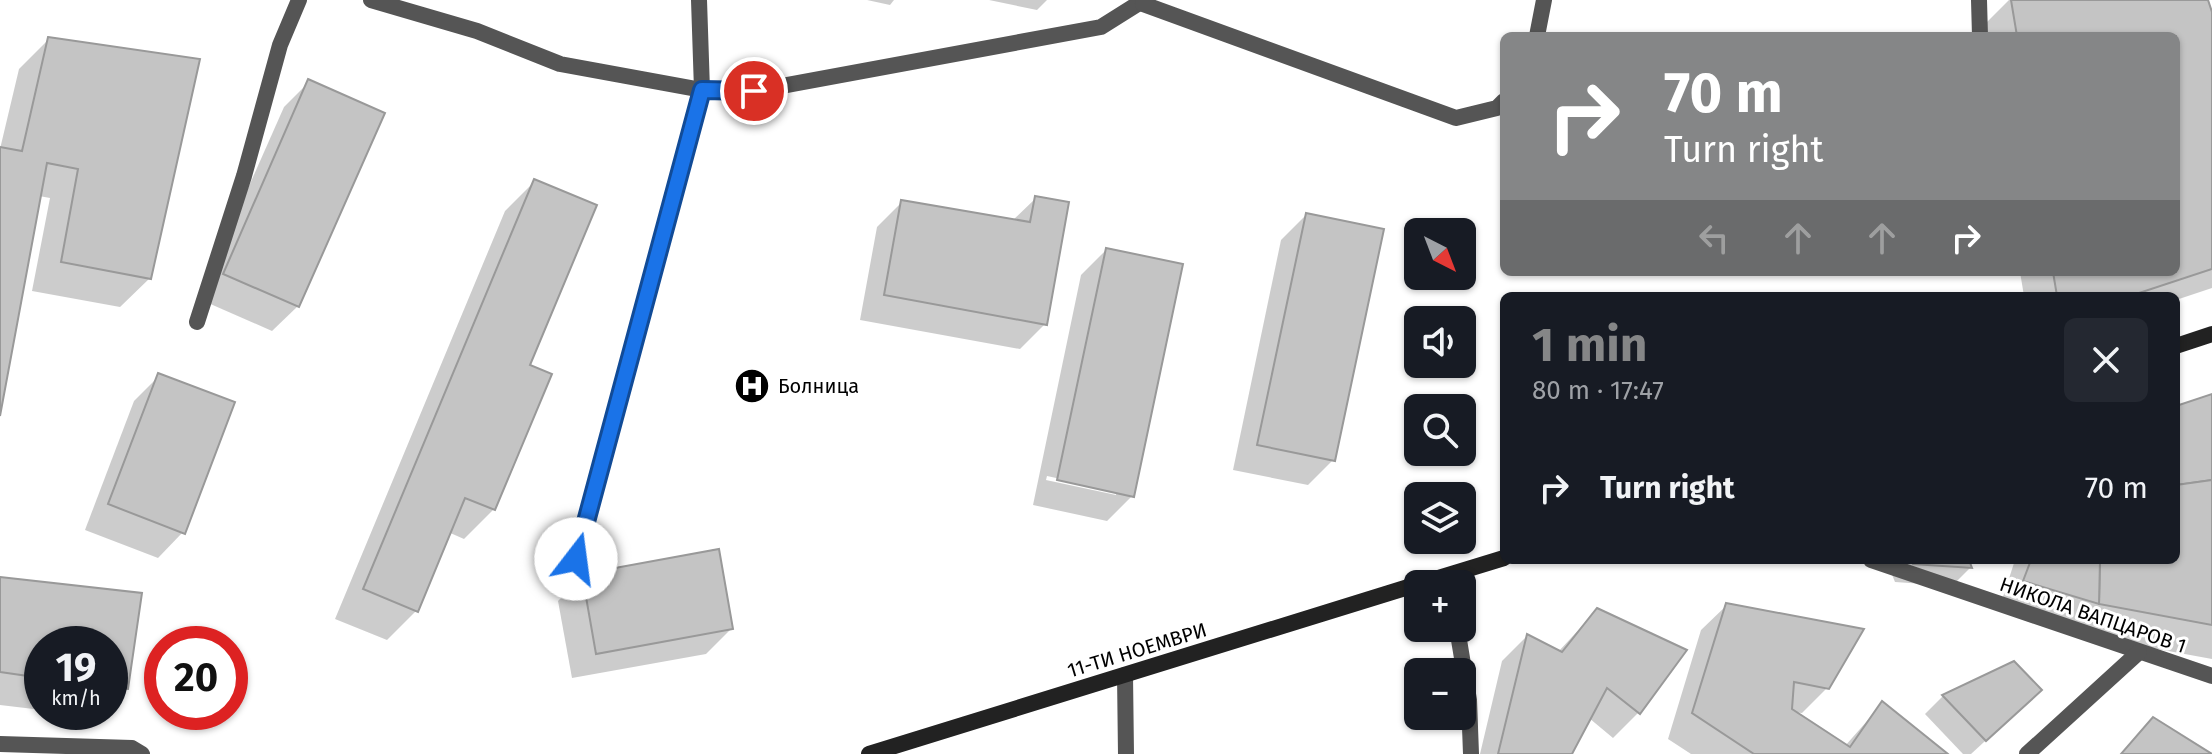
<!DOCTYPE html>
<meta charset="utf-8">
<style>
body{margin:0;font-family:"Fira Sans",sans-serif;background:#242831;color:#f1f3f6;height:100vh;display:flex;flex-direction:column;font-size:30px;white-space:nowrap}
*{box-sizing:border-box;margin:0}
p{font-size:26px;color:#9ea1a6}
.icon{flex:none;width:44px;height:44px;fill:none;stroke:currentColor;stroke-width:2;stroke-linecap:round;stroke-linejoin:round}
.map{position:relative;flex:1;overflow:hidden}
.details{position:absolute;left:1500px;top:292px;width:680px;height:272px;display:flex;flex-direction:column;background:#171b24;border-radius:12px;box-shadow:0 2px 6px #0004}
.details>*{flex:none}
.guide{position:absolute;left:1500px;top:32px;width:680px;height:244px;border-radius:12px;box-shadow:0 2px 6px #0004;background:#858687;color:#fff;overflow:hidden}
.needle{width:52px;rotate:138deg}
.fabs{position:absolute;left:1404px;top:218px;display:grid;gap:16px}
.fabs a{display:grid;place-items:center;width:72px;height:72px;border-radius:12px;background:#171b24;box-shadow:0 2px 6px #0004;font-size:40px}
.speed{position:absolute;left:24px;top:626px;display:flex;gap:16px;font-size:40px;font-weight:700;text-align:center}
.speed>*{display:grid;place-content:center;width:104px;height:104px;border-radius:50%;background:#171b24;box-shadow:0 2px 6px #0004;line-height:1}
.speed small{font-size:20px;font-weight:400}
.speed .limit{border:12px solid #d22;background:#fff;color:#111}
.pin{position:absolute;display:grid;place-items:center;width:68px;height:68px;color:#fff;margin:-34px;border:4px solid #fff;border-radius:50%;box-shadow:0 2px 8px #0007}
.me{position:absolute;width:88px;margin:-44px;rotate:15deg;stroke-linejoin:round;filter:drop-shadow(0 0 6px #0008)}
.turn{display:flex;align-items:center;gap:28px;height:168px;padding:0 32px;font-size:36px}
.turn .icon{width:104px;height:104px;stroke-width:2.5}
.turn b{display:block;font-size:56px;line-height:68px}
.lanes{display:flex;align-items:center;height:76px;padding:0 32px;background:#0003;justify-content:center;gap:40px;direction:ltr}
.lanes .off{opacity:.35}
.round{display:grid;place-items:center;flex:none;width:84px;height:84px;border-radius:12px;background:#242831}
.summary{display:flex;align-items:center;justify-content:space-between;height:136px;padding:0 32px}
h1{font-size:48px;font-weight:700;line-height:60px;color:#858687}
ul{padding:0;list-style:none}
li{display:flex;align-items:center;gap:24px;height:120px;padding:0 32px}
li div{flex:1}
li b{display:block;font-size:30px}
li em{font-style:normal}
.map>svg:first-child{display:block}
.shadow{fill:#0003;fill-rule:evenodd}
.building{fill:#c4c4c4;stroke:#999;stroke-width:2}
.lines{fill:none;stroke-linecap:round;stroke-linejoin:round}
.service{stroke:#555;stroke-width:16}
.minor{stroke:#555;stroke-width:16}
.secondary{stroke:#222;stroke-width:16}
.route-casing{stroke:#114b97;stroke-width:20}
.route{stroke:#1a73e8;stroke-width:14}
.labels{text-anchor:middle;stroke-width:6;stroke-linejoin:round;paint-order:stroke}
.poi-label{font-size:20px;fill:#000;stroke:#fff;text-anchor:start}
.street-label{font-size:20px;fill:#000;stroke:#fff}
</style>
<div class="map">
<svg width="2212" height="754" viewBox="0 0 2212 754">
<rect width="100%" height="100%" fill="#fff"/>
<!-- shadow -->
<g class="shadow">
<polygon points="867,0 894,0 890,5"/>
<polygon points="989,0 1047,0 1037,10"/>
<polygon points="2009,0 2206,0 2212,18 2212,288 2176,300 2176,296 2024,296 2020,272 2176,272 2176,36 1984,36 1982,27"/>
<polygon points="48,40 150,278 120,307 32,291 50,198 39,196 0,405 0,149 19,69"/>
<polygon points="309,82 298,306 272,331 199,299 284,107"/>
<polygon points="534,182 528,366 494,509 464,539 448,532 416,611 387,640 335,619 505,211"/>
<polygon points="1036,198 1045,324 1020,349 860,320 877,227 902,202 1012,221"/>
<polygon points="1306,215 1333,460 1308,485 1233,470 1281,240"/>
<path d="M1106 250 1132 496 1107 521 1033 505 1081 275ZM1047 476 1116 491V495L1046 480Z"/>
<polygon points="159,376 183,532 158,558 85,530 134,401"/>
<polygon points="2212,396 2212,659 2070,633 2000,606 2015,560 2176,560 2176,409"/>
<polygon points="1886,560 1966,560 1970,568 1952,586 1895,582"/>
<polygon points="583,576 731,629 706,654 572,678 558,601"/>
<polygon points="0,579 140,595 126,688 110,705 110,644 42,644 42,710 0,705"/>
<polygon points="1727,605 1827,688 1802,713 1792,712 1845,746 1882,704 1945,754 1691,754 1668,739 1701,630"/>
<polygon points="1597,610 1684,650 1638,713 1613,738 1589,718 1570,754 1480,754 1502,661 1527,636 1558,652"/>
<polygon points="2013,664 2021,708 1971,754 1963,754 1925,714 1943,696"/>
<polygon points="53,712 103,712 97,718"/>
</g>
<!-- building -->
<g class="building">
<polygon points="2011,0 2208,0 2212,12 2212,269 2130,296 2057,296 2053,272 2176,272 2176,36 2017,36"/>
<polygon points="48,37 200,59 151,279 61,262 78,169 47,163 0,416 0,147 22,151"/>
<polygon points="308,79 385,113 299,307 223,274"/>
<polygon points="534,179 597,205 530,365 552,374 495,510 465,498 418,612 363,589"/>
<polygon points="1035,196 1069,202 1047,325 884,295 901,200 1030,222"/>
<polygon points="1306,213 1384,229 1335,461 1257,445"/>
<polygon points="1106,248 1183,264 1134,497 1057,480"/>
<polygon points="158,373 235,402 185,534 108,504"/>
<polygon points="2212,394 2212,480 2176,485 2176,406"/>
<polygon points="2212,480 2212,625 2099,604 2100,560 2176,560 2176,485"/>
<polygon points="719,549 733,629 596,654 582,574"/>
<polygon points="1911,560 1969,560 1972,568 1913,564"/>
<polygon points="2031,560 2100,560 2099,604 2023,581"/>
<polygon points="0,577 142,593 128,689 110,687 110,644 42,644 42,678 0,672"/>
<polygon points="1726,603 1864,629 1829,689 1794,682 1792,709 1850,747 1882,701 1948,754 1754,754 1692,713"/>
<polygon points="1597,608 1687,650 1640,714 1607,688 1572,754 1498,754 1527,634 1562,652"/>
<polygon points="2014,661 2042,690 1986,741 1942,695"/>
<polygon points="2153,717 2212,754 2121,754"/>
</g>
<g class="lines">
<!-- service -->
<g class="service">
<polyline points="371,0 477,31 560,64 702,90 754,91 1101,27 1144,0"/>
<polyline points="1143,4 1456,118 1497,108 1504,101"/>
<polyline points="1537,36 1544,0"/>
<polyline points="197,322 244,176 280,45 299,0"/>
<polyline points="576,559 702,90 699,0"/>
<polyline points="0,744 132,748 142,754"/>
</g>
<!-- minor -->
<g class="minor">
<polyline points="1979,0 1980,36"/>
<polyline points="1871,560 2212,676"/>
<polyline points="1457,628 1469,700 1471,754"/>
<polyline points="1125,675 1126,754"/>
<polyline points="2027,754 2139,652"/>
</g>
<!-- secondary -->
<g class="secondary">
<polyline points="2176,346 2212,334"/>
<polyline points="1419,584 1504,558"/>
<polyline points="869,754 1418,584"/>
</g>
</g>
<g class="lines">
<!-- route casing -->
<g class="route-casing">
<polyline id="route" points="576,559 702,90 754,91"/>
</g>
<!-- route -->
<use href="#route" class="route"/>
</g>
<!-- icons -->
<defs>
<g id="hospital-disc" transform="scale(1.8)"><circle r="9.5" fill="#000" stroke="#fff"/><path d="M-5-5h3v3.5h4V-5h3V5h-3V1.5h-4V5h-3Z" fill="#fff"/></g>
</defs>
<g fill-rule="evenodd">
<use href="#hospital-disc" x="752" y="386"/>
</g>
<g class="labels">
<!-- poi labels -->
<g class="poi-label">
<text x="778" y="393">Болница</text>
</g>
<!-- street labels -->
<g class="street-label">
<text transform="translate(2093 615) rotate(19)" y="7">НИКОЛА ВАПЦАРОВ 1</text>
<text transform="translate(1137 650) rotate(-17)" y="7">11-ТИ НОЕМВРИ</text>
</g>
</g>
</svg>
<div class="fabs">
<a><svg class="needle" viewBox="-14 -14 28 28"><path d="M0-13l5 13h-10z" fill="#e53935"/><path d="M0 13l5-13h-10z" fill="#9ea1a6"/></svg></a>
<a><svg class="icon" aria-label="sound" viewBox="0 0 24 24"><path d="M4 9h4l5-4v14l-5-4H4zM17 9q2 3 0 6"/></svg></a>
<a><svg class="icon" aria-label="search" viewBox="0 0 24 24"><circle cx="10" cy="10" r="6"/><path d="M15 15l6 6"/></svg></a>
<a><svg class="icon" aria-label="layers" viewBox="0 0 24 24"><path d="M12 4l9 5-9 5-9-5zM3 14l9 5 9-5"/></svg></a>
<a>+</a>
<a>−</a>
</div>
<div class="speed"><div>19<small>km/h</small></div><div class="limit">20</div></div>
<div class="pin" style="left:754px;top:91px;background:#d93025"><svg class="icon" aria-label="arrive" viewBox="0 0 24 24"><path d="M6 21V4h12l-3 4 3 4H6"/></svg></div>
<svg class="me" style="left:576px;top:559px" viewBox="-20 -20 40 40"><circle r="19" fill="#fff"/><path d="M0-13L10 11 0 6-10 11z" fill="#1a73e8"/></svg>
<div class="guide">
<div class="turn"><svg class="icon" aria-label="right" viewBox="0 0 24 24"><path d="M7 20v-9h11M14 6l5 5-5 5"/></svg><div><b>70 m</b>Turn right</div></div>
<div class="lanes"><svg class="icon off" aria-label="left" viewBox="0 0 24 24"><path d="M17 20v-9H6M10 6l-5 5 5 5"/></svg><svg class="icon off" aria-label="ahead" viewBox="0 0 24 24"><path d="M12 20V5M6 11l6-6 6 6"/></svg><svg class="icon off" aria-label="ahead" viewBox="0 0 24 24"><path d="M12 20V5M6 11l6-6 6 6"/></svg><svg class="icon" aria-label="right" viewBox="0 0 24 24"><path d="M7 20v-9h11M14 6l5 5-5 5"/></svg></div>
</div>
<section class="details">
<div class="summary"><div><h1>1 min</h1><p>80 m · 17:47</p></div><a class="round"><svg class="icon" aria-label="close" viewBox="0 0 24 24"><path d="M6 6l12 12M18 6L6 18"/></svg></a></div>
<ul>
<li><svg class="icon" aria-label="right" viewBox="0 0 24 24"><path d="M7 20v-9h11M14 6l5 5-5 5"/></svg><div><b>Turn right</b></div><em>70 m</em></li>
</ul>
</section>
</div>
